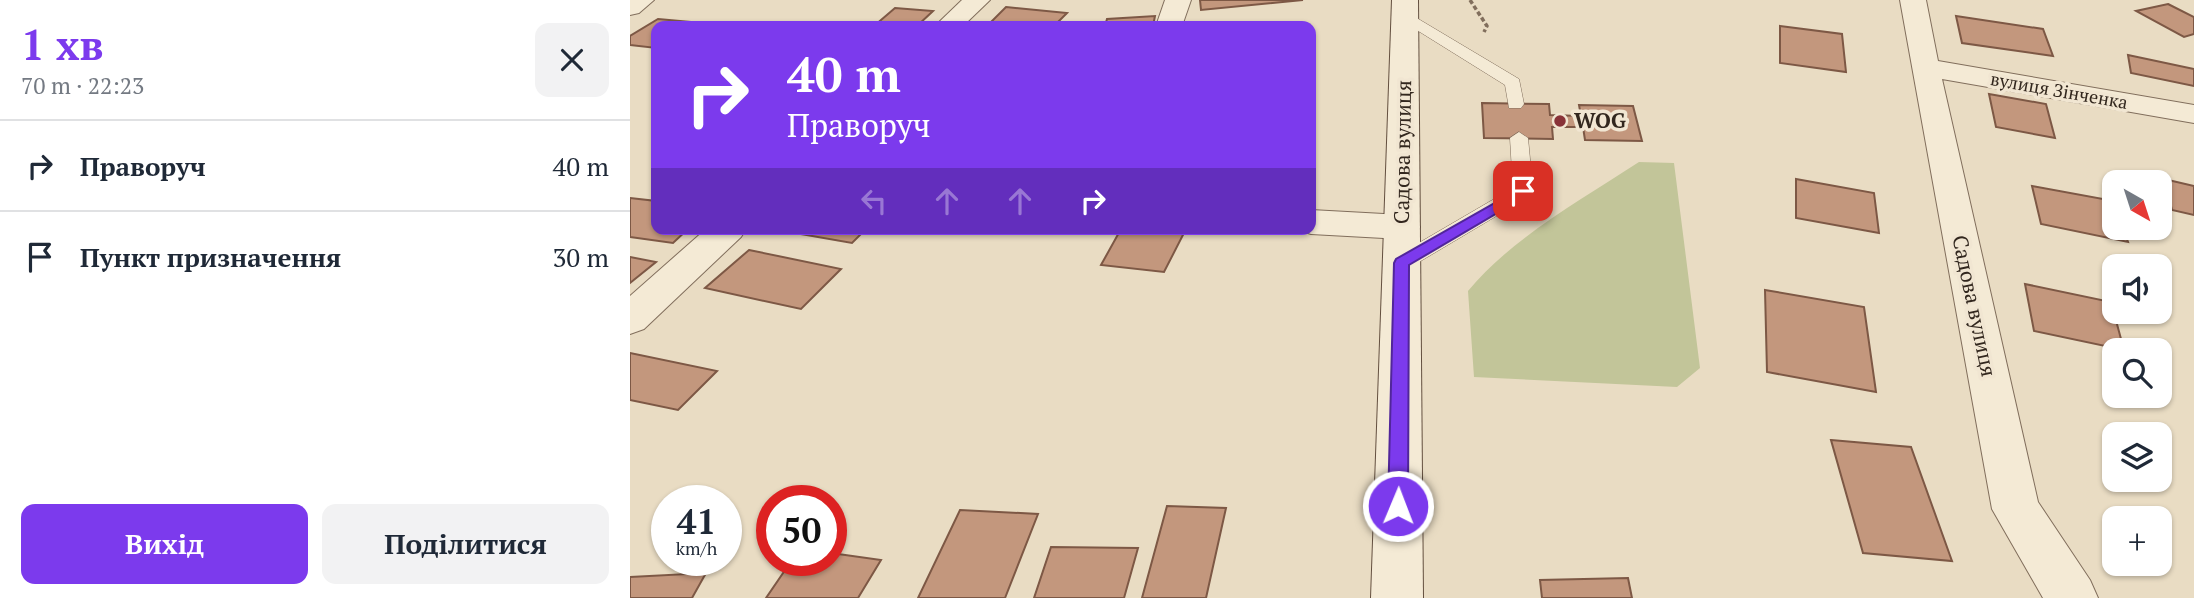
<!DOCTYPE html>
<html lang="uk">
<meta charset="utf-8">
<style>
body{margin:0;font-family:"PT Serif",serif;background:#f2f2f3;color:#1f2937;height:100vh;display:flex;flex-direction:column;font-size:26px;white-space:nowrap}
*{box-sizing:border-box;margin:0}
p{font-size:23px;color:#747a83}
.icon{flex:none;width:38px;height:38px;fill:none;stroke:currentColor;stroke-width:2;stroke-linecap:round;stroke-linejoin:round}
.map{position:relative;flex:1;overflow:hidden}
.side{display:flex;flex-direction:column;background:#fff;width:630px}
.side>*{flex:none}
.hud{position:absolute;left:21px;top:21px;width:665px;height:214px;border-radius:14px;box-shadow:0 2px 5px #0004;background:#7c3aed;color:#fff;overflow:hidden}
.needle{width:46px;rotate:141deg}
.buttons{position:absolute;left:1472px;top:170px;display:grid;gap:14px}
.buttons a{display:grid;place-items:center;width:70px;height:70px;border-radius:14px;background:#fff;box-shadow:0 2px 5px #0004;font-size:35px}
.speed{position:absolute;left:21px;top:485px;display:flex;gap:14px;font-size:35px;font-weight:700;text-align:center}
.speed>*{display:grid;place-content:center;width:91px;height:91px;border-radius:50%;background:#fff;box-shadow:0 2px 5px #0004;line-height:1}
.speed small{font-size:18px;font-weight:400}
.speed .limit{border:10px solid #d22;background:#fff;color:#111}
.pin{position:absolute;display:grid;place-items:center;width:60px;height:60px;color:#fff;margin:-30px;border-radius:14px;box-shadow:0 4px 10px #0006}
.me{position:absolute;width:77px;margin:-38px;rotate:1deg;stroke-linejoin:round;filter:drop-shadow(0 0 5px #0008)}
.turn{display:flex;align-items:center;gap:24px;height:147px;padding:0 21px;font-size:32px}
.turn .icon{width:91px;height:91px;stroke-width:2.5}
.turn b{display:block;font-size:49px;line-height:60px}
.lanes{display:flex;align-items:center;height:66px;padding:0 21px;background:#0003;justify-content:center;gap:35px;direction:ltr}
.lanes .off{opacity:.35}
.round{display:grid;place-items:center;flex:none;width:74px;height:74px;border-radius:14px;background:#f2f2f3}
.head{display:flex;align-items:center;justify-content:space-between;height:119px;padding:0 21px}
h1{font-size:42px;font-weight:800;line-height:52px;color:#7c3aed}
.cta{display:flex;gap:14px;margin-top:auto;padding:14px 21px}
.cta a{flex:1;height:80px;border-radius:14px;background:#7c3aed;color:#fff;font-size:28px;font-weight:800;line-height:80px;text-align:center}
.cta a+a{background:#f2f2f3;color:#1f2937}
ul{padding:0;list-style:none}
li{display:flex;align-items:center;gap:21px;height:91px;padding:0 21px;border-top:2px solid #e0e1e3}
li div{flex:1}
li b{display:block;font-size:26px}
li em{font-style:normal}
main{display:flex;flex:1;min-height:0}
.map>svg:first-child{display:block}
.green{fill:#c2c599}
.building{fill:#c3977d;stroke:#7d5845;stroke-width:2}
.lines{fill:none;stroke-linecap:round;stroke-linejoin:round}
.lane-casing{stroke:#816e5c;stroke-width:1}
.street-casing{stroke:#816e5c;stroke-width:2}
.secondary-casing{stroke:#634f3f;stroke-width:2}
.path{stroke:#816e5c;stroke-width:3.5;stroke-dasharray:4.5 2.5;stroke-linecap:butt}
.lane{fill:#f4ead5;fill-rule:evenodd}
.street{fill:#f4ead5;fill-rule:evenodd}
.secondary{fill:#f4ead5;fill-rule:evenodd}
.route{fill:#7c3aed;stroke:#51269a;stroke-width:2}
.poi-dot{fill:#893338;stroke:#f1e6d2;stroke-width:2.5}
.labels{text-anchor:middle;stroke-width:7;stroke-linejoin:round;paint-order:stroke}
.far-street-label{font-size:18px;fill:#32271e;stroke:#f1e6d2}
.poi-label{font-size:21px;font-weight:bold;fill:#32271e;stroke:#f1e6d2;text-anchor:start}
.street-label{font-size:21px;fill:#32271e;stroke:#f1e6d2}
</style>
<main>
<section class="side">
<div class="head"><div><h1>1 хв</h1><p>70 m · 22:23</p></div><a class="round"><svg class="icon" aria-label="close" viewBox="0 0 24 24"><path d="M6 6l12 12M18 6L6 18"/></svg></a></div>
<ul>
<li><svg class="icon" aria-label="right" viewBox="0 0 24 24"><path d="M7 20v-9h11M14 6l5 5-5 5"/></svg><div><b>Праворуч</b></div><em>40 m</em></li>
<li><svg class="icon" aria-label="arrive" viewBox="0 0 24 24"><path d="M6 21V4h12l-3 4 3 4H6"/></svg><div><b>Пункт призначення</b></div><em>30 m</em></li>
</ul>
<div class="cta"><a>Вихід</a><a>Поділитися</a></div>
</section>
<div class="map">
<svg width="1564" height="598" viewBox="0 0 1564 598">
<rect width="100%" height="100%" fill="#e9dcc3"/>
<!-- green -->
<path class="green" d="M1009 162 1044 163 1070 368 1047 387 844 377 838 291C883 237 951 200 1009 162Z"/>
<!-- building -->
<g class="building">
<polygon points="570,0 673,0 571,10"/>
<polygon points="1538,4 1564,17 1564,34 1554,37 1506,11"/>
<polygon points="376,7 437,13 424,26 357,26"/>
<polygon points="265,8 303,11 287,26 244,26"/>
<polygon points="525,16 523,26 475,26 477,19"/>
<polygon points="1326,16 1413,29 1423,56 1332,43"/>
<polygon points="28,19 83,24 26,26 26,48 0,45 0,36"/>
<polygon points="1150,26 1212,34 1216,72 1150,63"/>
<polygon points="1498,55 1564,69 1564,86 1501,73"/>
<polygon points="1359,94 1416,104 1425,138 1366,127"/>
<polygon points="852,103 919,104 920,115 951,116 949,105 1003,106 1012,141 955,140 953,127 922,127 923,139 854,138"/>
<polygon points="1166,179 1244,193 1249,233 1166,218"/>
<polygon points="1534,179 1564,186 1564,215 1542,210"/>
<polygon points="1402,186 1484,201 1484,228 1493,228 1498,242 1411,224"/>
<polygon points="0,198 26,201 26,229 58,229 43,243 0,237"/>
<polygon points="142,229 236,229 222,243"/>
<polygon points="491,229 556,229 534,272 471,265"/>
<polygon points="119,250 211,269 171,309 75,288"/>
<polygon points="0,257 26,262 0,283"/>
<polygon points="1395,284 1481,302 1494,350 1404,331"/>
<polygon points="1135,290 1234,307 1246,392 1137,372"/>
<polygon points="0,353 87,371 48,410 0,400"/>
<polygon points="1201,440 1281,447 1322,561 1233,553"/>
<polygon points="537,506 596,508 576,598 512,598"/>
<polygon points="330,510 408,514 375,598 288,598"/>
<polygon points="421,547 508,548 494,598 404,598"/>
<polygon points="201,553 251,560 228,598 136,598 162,560 201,560"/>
<polygon points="76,573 62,598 0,598 0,577"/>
<polygon points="998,578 1002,598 912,598 910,580"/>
</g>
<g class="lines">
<!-- lane casing -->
<g class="lane-casing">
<g id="lane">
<polygon points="775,11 889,79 894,104 891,108 879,108 875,85 769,19 767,16 769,13"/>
<polygon points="889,132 898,138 903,191 900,196 779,268 771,271 763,268 760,263 763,258 883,188 880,138"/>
</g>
</g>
<!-- street casing -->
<g class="street-casing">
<g id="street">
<polygon points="0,0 24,0 9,13 0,15"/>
<polygon points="332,0 360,0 333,26 305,26"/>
<polygon points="535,0 561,0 552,26 526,26"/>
<polygon points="1270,0 1296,0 1308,61 1564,105 1564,123 1312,79 1408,502 1460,580 1468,598 1413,598 1362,509"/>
<polygon points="681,210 772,215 785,219 790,227 785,235 772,239 681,234 669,230 681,229"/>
<polygon points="76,229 116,229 111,237 14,329 0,334 0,296"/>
</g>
</g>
<!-- secondary casing -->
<g class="secondary-casing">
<polygon id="secondary" points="762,0 788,0 793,598 741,598"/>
</g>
<!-- path -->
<polyline class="path" points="840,0 857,26 854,32"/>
<!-- lane -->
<use href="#lane" class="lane"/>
<!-- street -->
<use href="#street" class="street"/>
<!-- secondary -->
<use href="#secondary" class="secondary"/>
</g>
<!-- route -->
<polygon class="route" points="893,187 900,191 898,195 779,265 778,506 775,512 768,514 761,512 758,506 764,263 766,259"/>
<!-- markers -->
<circle class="poi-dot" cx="930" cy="121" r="7"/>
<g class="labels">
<!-- far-street labels -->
<g class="far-street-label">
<text transform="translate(1429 91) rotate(10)" y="6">вулиця Зінченка</text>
</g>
<!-- poi labels -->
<g class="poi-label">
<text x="944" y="128">WOG</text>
</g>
<!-- street labels -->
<g class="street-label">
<text transform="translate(773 152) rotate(-89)" y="7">Садова вулиця</text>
<text transform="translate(1344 306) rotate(78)" y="7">Садова вулиця</text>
</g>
</g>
</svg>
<div class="buttons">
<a><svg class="needle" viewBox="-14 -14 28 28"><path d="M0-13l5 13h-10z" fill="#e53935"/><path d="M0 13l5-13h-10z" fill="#747a83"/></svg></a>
<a><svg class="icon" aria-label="sound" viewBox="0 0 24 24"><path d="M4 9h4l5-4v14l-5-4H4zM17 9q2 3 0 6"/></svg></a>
<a><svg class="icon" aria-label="search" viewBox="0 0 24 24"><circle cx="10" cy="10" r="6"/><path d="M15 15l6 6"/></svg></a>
<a><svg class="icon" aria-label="layers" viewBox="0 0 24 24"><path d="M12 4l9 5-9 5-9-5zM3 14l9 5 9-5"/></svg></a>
<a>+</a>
</div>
<div class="speed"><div>41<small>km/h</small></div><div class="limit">50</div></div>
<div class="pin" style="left:893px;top:191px;background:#d93025"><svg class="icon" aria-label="arrive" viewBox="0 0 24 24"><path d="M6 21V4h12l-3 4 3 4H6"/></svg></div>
<svg class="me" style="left:768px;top:506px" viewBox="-20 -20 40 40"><circle r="17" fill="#7c3aed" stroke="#fff" stroke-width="3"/><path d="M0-11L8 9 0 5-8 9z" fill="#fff"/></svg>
<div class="hud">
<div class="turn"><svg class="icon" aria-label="right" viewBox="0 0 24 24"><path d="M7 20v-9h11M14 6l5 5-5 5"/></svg><div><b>40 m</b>Праворуч</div></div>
<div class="lanes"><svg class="icon off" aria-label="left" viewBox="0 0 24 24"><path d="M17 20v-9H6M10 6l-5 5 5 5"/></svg><svg class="icon off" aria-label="ahead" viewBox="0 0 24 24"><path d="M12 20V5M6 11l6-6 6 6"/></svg><svg class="icon off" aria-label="ahead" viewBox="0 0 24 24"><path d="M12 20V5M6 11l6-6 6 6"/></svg><svg class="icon" aria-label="right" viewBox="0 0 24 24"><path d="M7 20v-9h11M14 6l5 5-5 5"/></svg></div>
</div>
</div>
</main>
